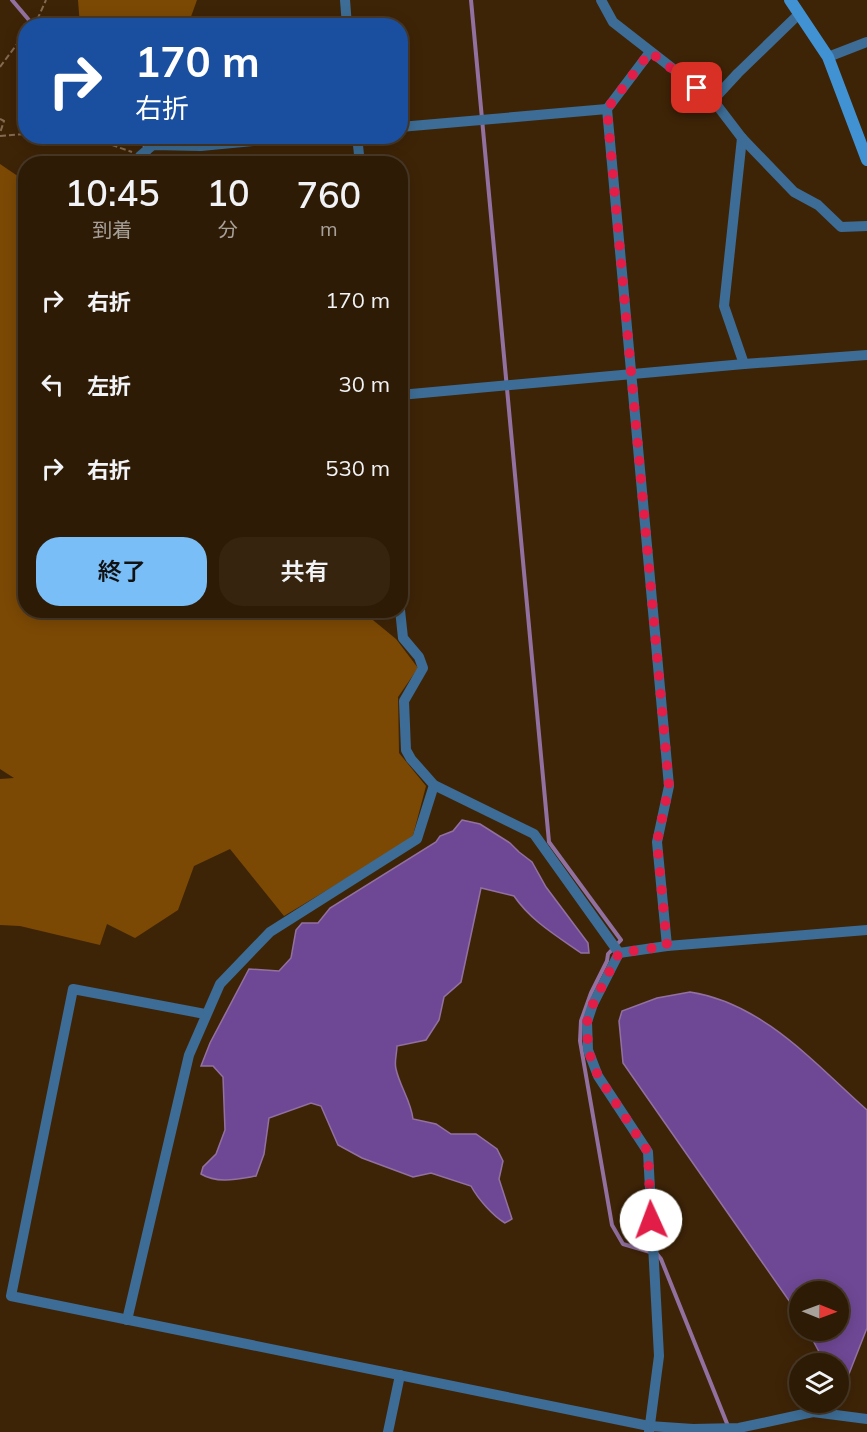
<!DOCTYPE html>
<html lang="ja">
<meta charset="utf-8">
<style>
body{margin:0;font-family:Mulish,"Noto Sans JP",sans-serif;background:#36240f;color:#f1f3f6;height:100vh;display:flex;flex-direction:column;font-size:22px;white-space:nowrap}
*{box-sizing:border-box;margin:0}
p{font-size:20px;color:#a7a19a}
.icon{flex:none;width:33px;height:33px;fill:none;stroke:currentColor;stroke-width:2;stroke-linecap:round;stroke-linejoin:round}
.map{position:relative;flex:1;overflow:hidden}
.drawer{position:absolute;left:18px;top:156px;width:390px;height:462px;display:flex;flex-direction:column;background:#2e1b05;border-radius:24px;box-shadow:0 3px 15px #0003,0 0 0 2px #493927}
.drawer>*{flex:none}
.guide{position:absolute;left:18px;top:18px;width:390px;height:126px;border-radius:24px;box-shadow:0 3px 15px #0003,0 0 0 2px #493927;background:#1a4fa0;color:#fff;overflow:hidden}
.needle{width:39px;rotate:91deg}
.buttons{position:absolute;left:789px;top:1281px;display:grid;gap:12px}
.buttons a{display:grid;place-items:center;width:60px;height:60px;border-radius:50%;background:#2e1b05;box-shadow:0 3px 15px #0003,0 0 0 2px #493927;font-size:30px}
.pin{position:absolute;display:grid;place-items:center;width:51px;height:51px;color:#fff;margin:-26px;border-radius:12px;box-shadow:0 3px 9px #0006}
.me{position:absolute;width:66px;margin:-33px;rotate:358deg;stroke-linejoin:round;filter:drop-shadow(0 0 4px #0008)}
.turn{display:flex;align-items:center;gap:21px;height:126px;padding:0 18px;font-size:27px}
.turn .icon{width:78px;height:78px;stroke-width:2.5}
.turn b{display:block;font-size:42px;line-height:51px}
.eta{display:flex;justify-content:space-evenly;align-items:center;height:102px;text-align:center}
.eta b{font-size:36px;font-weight:600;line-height:42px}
.primary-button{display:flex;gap:12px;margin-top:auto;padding:12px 18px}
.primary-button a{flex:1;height:69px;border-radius:24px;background:#7abef8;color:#111;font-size:24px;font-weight:600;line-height:69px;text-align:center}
.primary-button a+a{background:#36240f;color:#f1f3f6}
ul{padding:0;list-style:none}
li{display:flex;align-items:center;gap:18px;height:84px;padding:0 18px}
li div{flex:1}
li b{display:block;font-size:22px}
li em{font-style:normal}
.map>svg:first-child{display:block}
.forest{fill:#7c4905}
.water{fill:#6f4895;stroke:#9271a1;stroke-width:1.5}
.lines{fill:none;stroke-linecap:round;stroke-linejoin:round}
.stream{stroke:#9271a1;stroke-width:4}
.path{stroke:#836b52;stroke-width:2;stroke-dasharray:6 3;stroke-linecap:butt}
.street{stroke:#3d6d96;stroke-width:10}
.secondary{stroke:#4092d3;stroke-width:12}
.route{stroke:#e11d48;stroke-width:10;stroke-dasharray:0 18}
</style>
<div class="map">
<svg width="867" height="1432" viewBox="0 0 867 1432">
<rect width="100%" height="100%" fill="#3e2407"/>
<!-- forest -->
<g class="forest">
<polygon points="78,0 197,0 188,25 80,26"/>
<polygon points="0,164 25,181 26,610 362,611 396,639 418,668 398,697 399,753 426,786 412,839 284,916 230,849 194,866 178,910 135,938 107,924 100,945 20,926 0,925 0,779 14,778 0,769"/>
</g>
<!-- water -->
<g class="water">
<path d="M462 820 480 824 510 843 519 852 532 862 546 887 588 943 589 953H581C557 936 531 921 514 896L481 888 461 982 444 997 439 1020 426 1040 397 1046C397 1053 394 1062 396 1069 400 1087 411 1101 413 1119L436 1124 451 1134H476L497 1149 503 1161 499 1179 512 1219 505 1223C493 1216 478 1199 471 1186L431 1173 413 1177 362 1158 338 1145 321 1106 311 1103 269 1118 264 1154 256 1176C238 1179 217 1184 201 1174L203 1167 216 1154 225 1130 223 1077 213 1066H201L210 1043 249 969 279 971 291 958 296 930 302 923H318L330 908 436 842 440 836 453 831Z"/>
<path d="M690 992C763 1003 815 1064 867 1110V1328L845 1384 839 1381 838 1364 825 1363 808 1331 838 1330V1292H800L799 1315 623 1063 619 1021 622 1011 657 998Z"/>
</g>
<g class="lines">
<!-- stream -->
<g class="stream">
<polyline points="12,0 34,26"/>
<polyline points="471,0 549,842 621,940 608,954 607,961 591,993 581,1021 580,1041 612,1225 623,1244 657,1254 661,1259 728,1426"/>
<polyline points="140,136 153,164"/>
</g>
<!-- path -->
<g class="path">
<polyline points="30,26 37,20"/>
<polyline points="43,26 37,20 46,0"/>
<polyline points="0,67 26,32"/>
<polyline points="0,119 4,121 0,133"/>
<polyline points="0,136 26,134"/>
<polyline points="86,136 132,152"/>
</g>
<!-- street -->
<g class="street">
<polyline points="345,0 347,26"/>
<polyline points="601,0 613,22 713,100 742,138 794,192 818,205 841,227 867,226"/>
<polyline points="650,52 607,109 669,786 657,842 667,946"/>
<polyline points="828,57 867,42"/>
<polyline points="713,100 738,73 799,14"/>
<polyline points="400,127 607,109"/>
<polyline points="357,136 360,164"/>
<polyline points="742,138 724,306 744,364"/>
<polyline points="143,164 140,156 153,145 201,146 303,136"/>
<polyline points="400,395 744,364 867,355"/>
<polyline points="400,610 403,638 419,657 423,668 404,701 406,750 411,759 434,785 534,834 619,953"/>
<polyline points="619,953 593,1004 587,1022 588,1050 598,1076 648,1152 659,1356 649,1432"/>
<polyline points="619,953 667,946 867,930"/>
<polyline points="205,1014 73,989 11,1296 649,1426 693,1429 739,1428 813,1412 867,1419"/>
<polyline points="127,1320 189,1055 220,984 270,932 417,839 434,785"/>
<polyline points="388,1432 400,1375"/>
</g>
<!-- secondary -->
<polyline class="secondary" points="790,0 828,57 867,160"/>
</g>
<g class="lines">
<!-- route -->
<polyline class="route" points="651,1220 648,1152 598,1076 588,1050 587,1022 593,1004 619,953 667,946 657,842 669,786 607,109 650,52 697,88"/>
</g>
</svg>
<div class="buttons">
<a><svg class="needle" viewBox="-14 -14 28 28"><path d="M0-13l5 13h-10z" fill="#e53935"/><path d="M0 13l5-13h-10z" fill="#a7a19a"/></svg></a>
<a><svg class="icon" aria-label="layers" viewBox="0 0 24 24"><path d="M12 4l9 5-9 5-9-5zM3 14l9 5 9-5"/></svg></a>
</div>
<div class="pin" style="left:697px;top:88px;background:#d93025"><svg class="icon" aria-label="arrive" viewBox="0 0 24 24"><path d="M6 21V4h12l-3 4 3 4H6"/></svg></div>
<svg class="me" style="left:651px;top:1220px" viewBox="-20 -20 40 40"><circle r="19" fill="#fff"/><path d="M0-13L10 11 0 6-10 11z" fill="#e11d48"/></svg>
<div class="guide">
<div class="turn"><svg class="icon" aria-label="right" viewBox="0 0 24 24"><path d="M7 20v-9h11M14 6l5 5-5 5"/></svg><div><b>170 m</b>右折</div></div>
</div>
<section class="drawer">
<div class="eta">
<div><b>10:45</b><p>到着</p></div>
<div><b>10</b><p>分</p></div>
<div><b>760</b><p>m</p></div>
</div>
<ul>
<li><svg class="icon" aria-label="right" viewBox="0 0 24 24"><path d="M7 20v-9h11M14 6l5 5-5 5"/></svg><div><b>右折</b></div><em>170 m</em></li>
<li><svg class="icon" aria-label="left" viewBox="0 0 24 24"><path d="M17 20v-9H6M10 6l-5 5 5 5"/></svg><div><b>左折</b></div><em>30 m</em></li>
<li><svg class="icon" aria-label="right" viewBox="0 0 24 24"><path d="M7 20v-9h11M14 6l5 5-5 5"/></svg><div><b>右折</b></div><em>530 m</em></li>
</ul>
<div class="primary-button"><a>終了</a><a>共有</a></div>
</section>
</div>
